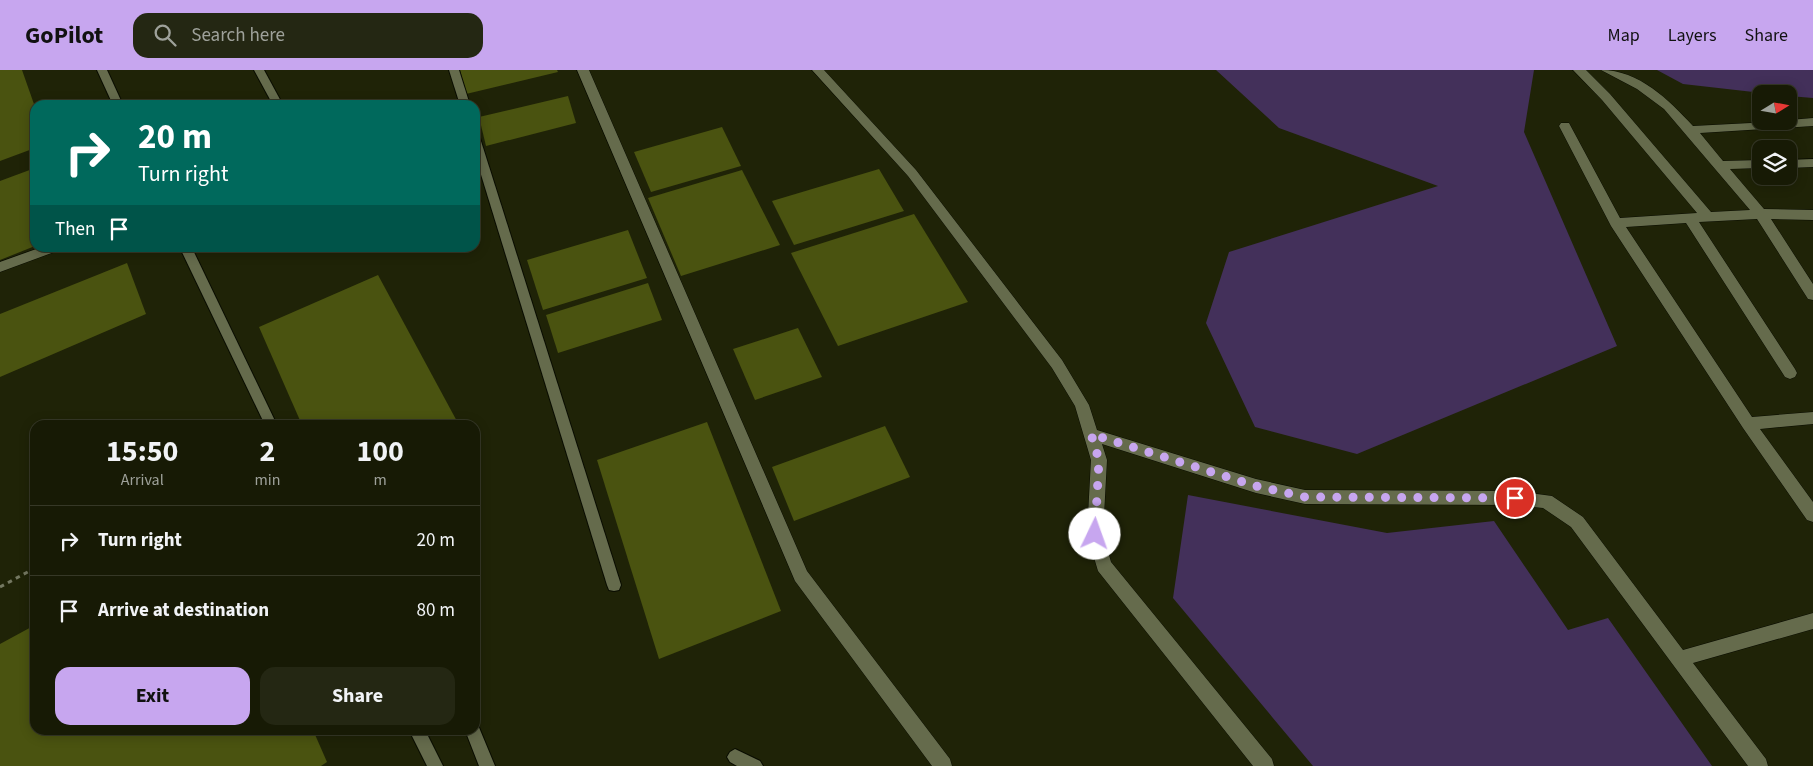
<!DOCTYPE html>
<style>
body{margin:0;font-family:"Source Sans 3",sans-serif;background:#242713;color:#f1f3f6;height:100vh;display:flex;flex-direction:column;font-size:19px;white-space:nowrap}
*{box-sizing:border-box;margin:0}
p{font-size:16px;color:#9ea19a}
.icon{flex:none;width:28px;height:28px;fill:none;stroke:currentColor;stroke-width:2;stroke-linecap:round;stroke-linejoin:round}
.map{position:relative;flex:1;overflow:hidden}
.drawer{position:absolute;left:30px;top:350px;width:450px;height:315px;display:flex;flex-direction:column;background:#171a05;border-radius:15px;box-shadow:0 2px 12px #0003,0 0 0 1px #363827}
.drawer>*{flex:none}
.guide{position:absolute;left:30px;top:30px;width:450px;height:152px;border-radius:15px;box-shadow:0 2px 12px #0003,0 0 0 1px #363827;background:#00695c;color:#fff;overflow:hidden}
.needle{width:32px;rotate:79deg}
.buttons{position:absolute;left:1752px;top:15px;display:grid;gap:10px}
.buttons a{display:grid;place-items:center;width:45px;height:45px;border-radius:10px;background:#171a05;box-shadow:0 2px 12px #0003,0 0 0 1px #363827;font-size:25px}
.pin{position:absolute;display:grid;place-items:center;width:42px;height:42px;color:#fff;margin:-21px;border:2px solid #fff;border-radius:50%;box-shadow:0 1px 5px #0007}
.me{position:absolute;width:55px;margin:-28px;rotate:3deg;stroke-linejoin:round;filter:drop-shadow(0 0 4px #0008)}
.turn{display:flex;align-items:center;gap:18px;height:105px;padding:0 25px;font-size:22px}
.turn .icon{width:65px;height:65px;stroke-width:2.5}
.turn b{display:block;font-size:35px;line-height:42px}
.then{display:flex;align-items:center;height:48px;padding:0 25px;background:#0003;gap:10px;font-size:19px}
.eta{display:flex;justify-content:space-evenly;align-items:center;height:85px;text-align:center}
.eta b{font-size:30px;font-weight:700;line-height:35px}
.action{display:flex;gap:10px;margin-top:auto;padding:10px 25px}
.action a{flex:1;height:58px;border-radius:15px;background:#c7a6ef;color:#111;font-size:20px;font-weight:700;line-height:58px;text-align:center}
.action a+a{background:#242713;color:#f1f3f6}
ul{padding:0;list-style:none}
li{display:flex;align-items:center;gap:15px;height:70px;padding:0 25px;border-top:1px solid #363827}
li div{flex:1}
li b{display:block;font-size:19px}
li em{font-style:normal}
header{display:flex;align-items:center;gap:30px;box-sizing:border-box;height:70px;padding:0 25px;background:#c7a6ef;color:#111}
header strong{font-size:24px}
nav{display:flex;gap:28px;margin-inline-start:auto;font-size:18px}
.search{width:350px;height:45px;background:#242713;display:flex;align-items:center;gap:12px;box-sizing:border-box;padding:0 18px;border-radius:15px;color:#9ea19a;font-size:19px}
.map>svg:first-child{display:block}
.green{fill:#43305a}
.building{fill:#4a5310}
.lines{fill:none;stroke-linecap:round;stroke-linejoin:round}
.lane-casing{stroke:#090c00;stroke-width:2}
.street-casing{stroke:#090c00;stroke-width:1}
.path{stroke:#747861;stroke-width:3;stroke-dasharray:4.5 4.5;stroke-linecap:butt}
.lane{fill:#656b4c;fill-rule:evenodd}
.street{fill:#656b4c;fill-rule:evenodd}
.route{stroke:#c7a6ef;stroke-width:9;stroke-dasharray:0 16.2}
</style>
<header>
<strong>GoPilot</strong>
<div class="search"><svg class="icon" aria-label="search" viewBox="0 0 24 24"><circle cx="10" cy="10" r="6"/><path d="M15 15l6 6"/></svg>Search here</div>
<nav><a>Map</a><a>Layers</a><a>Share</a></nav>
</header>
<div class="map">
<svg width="1813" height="696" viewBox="0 0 1813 696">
<rect width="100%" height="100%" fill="#1f2307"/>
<!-- green -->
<g class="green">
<polygon points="1216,0 1534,0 1524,62 1617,276 1357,384 1255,357 1206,253 1229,182 1438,116 1279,58"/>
<polygon points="1657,0 1813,0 1813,28 1789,26 1789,24 1771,24 1683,14"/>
<polygon points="1188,425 1387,463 1494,451 1568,560 1608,548 1712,696 1313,696 1173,528"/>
</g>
<!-- building -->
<g class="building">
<polygon points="0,0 22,0 35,37 35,78 0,91"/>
<polygon points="460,0 557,0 558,2 466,24"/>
<polygon points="568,26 576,53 486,76 479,47"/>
<polygon points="722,57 741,96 651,122 634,82"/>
<polygon points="35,98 35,176 0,190 0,111"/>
<polygon points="879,99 904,141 794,175 772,131"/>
<polygon points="742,100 780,175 681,206 648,128"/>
<polygon points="914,144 968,232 838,276 791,183"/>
<polygon points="628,160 647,208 543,240 527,190"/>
<polygon points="127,193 146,244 0,307 0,244"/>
<polygon points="378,205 459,355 302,355 259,257"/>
<polygon points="648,213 662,250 558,283 546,245"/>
<polygon points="798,258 822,307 755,330 733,279"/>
<polygon points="707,352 781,541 659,589 597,390"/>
<polygon points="885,356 910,407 794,451 772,397"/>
<polygon points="35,555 35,660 313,660 327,692 321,696 0,696 0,574"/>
</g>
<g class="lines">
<!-- lane casing -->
<g class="lane-casing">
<g id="lane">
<polygon points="97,0 107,0 123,35 113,35"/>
<polygon points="254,0 264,0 283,35 273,35"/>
<polygon points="449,0 459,0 470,35 460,35"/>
<polygon points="475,65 480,68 621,515 619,520 614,521 609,520 607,515 475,85"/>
<polygon points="180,178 192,178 277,355 265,355"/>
<polygon points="475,653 478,655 495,696 479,696 465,660 475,660"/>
<polygon points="409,660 425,660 443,696 427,696"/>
<polygon points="735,679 760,691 763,696 737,696 730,692 727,687 730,682"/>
</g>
</g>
<!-- street casing -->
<g class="street-casing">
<g id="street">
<polygon points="577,0 589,0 807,501 950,689 952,696 932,696 795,511"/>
<polygon points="812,0 824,0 916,100 1062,290 1089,335 1097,360 1256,409 1305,420 1515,421 1552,426 1583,447 1683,580 1813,543 1813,559 1693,593 1766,689 1768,696 1748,696 1571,457 1543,438 1515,435 1305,434 1256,423 1102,374 1107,390 1103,464 1111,492 1272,689 1274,696 1253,696 1098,501 1087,464 1091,390 1075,336 1052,298 908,106"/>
<path d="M1573 0H1586L1610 24 1711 142 1750 140 1664 39 1637 19 1601 0C1639 0 1669 30 1693 56L1789 51V50L1813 48V56L1700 63 1723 91 1761 90V98L1730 99 1764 139 1813 140V150L1771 149 1813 214V230L1808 229 1757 149 1699 152 1795 299 1797 303 1795 307 1790 309 1785 307 1686 153 1626 157 1752 347 1813 342V354L1760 359 1813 432V452L1807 450 1743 358 1611 156 1559 56 1561 53H1569L1620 148 1697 143 1602 30Z"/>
<polygon points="1813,89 1813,97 1789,98 1789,90"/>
<polygon points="39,178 59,178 57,181 0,202 0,192"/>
</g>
</g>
<!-- path -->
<polyline class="path" points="0,517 35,498"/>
<!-- lane -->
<use href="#lane" class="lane"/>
<!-- street -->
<use href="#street" class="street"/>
</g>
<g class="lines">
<!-- route -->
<polyline class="route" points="1095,464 1099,390 1091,364 1256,416 1305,427 1515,428"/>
</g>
</svg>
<div class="buttons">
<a><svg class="needle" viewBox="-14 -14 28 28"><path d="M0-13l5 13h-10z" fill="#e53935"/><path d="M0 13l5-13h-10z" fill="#9ea19a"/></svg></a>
<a><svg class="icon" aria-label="layers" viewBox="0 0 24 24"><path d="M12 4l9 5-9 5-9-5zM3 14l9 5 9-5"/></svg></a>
</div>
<div class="pin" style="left:1515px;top:428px;background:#d93025"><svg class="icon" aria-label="arrive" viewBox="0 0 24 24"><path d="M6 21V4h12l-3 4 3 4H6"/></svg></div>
<svg class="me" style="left:1095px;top:464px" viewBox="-20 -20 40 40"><circle r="19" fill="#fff"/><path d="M0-13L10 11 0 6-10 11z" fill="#c7a6ef"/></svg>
<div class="guide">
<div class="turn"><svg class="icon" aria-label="right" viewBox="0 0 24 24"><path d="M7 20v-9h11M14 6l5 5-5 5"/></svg><div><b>20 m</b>Turn right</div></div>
<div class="then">Then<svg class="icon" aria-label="arrive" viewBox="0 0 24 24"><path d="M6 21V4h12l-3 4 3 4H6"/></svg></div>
</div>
<section class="drawer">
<div class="eta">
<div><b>15:50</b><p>Arrival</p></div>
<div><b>2</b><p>min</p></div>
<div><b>100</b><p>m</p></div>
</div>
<ul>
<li><svg class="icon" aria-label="right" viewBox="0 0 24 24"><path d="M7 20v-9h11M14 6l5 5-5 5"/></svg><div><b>Turn right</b></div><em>20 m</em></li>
<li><svg class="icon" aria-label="arrive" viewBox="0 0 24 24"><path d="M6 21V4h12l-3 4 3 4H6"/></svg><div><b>Arrive at destination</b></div><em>80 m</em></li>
</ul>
<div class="action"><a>Exit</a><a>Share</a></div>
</section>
</div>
